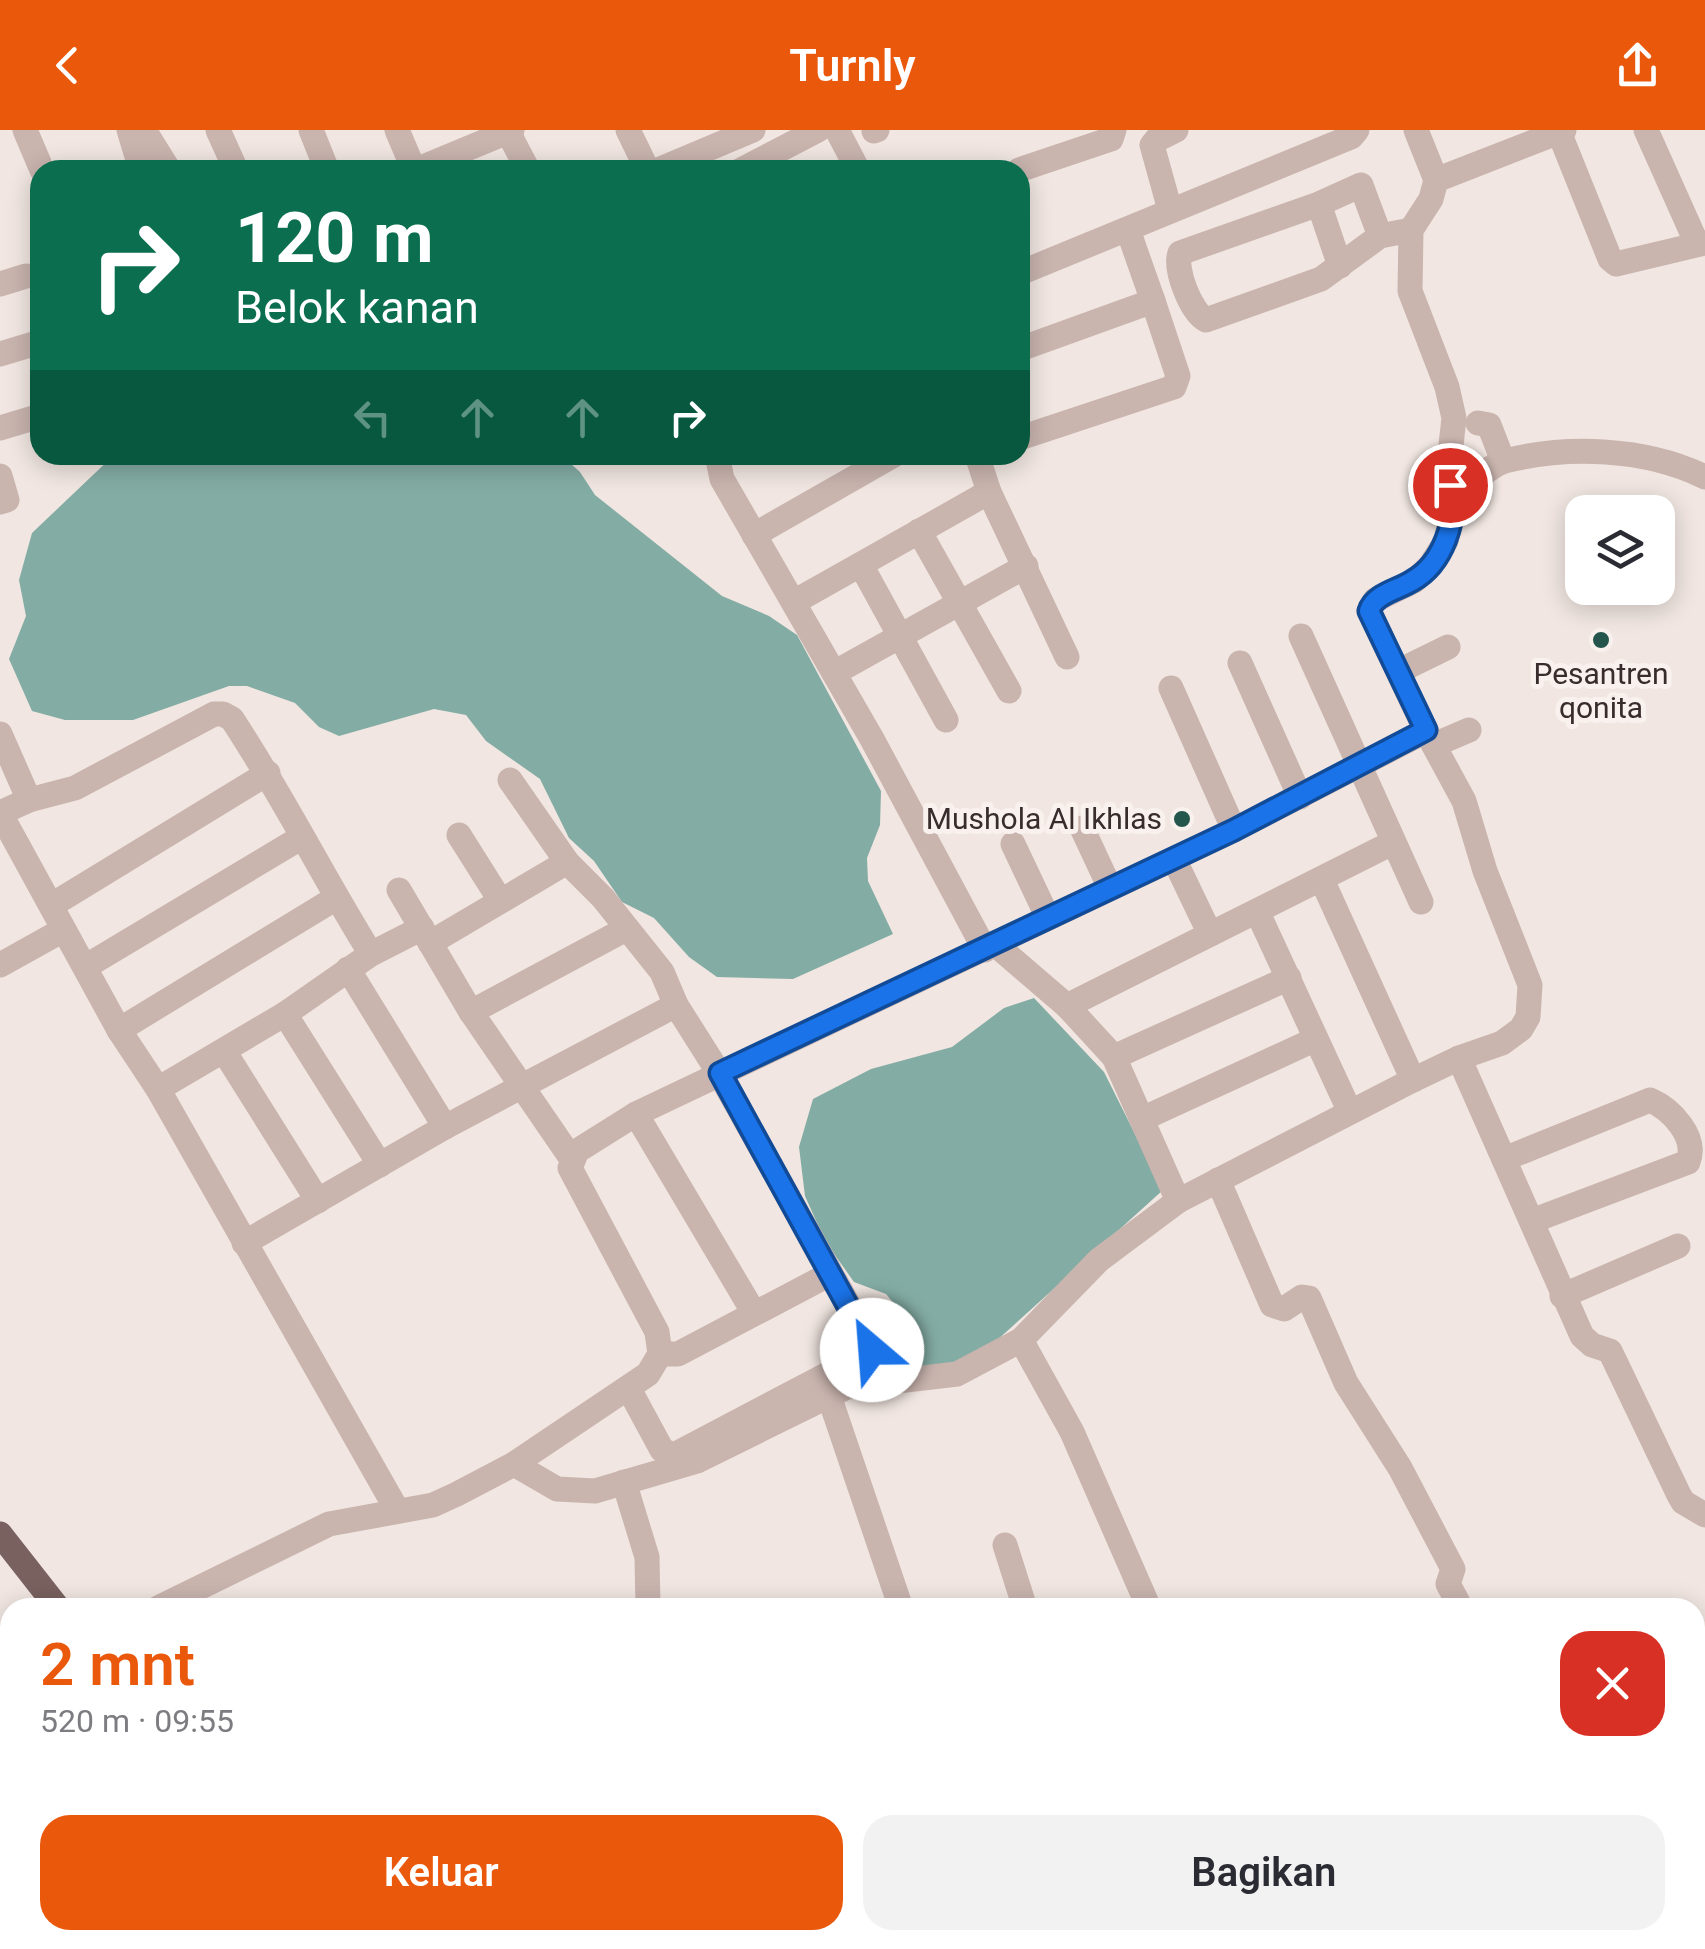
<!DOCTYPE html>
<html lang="id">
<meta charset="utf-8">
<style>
body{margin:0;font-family:Roboto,sans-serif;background:#f2f2f3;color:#2b2b33;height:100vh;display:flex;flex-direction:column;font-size:38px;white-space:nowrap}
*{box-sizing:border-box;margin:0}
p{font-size:32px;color:#7c7c81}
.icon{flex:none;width:55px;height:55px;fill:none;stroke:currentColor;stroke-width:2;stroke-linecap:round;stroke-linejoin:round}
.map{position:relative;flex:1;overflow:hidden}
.side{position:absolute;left:0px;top:1468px;width:1705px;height:352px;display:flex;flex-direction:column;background:#fff;border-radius:30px 30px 0 0;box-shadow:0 5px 25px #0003}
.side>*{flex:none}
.banner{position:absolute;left:30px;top:30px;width:1000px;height:305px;border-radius:30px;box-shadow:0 5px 25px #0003;background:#0b6e4f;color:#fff;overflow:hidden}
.fabs{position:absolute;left:1565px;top:365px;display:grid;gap:20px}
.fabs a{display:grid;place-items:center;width:110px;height:110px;border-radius:20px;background:#fff;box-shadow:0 5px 25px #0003;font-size:50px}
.pin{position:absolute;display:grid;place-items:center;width:85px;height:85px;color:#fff;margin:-42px;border:5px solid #fff;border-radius:50%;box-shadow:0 2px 10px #0007}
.me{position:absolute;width:110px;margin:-55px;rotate:333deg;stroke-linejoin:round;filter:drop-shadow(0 0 8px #0008)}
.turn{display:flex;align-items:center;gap:35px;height:210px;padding:0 40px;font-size:45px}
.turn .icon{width:130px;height:130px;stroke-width:2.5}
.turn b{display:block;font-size:70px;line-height:85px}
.lanes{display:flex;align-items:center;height:95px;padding:0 40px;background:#0003;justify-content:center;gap:50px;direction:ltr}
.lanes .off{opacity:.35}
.round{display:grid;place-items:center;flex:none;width:105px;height:105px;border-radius:30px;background:#f2f2f3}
.head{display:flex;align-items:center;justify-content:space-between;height:170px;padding:0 40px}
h1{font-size:60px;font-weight:600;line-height:75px;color:#ea580c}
.button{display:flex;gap:20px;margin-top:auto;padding:20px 40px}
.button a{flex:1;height:115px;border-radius:30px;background:#ea580c;color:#fff;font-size:40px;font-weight:600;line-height:115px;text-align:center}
.button a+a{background:#f2f2f3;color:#2b2b33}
header{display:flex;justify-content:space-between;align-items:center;height:130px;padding:0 40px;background:#ea580c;color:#fff;font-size:45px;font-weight:600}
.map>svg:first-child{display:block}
.water{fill:#83aca4}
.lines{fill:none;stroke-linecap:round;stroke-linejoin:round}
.minor{stroke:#c9b4ae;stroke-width:25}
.major{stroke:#78615e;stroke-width:25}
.route-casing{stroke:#114b97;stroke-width:25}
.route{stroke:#1a73e8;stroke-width:18}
.poi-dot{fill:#25564e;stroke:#f9f1ee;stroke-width:4}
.labels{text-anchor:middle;stroke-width:10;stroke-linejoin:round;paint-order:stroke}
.poi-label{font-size:30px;fill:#382d2c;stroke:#f9f1ee}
</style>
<header><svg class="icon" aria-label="back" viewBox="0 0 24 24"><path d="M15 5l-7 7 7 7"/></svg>Turnly<svg class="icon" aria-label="share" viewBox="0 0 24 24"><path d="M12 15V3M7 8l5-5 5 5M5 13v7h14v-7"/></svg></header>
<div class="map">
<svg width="1705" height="1819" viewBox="0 0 1705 1819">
<rect width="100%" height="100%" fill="#f1e6e1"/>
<!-- water -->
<g class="water">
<polygon points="114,325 561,325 580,342 595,365 722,466 769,486 797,505 881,661 880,695 867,728 868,751 893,804 793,849 717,847 689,827 654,788 622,772 594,731 569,708 540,649 486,611 466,585 434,579 339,606 319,597 295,573 247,556 229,556 133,590 65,590 32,581 9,529 26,486 19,450 32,403"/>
<polygon points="1034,868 1104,942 1163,1060 985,1221 955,1233 922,1237 911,1223 896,1176 886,1164 854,1152 825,1111 805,1066 799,1017 813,969 871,939 952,917 1004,878"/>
</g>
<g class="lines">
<!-- minor -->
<g class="minor">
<polyline points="25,0 42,40"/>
<polyline points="129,0 141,40"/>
<polyline points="144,0 169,40"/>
<polyline points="218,0 236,40"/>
<polyline points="311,0 327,40"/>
<polyline points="397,0 414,40"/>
<polyline points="628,0 645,35"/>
<polyline points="837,0 858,40"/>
<polyline points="1416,0 1436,50"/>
<polyline points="1646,0 1697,114"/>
<polyline points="874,1 877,0"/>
<polyline points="508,2 528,40"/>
<polyline points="1559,2 1610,129 1616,134 1705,113"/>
<polyline points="416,40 512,0"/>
<polyline points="658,40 753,0"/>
<polyline points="741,40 818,0"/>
<polyline points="1019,40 1111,9 1114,0"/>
<polyline points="1319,74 1340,136"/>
<polyline points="1170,80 1152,15 1156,10 1176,0"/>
<path d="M1380 106 1361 55 1319 74 1180 123C1174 139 1191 182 1206 190L1321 149 1380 106 1411 100"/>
<polyline points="1020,143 1351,7 1357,0"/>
<polyline points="0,154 26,146"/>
<polyline points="1020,219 1153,171 1128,100"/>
<polyline points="0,224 40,212"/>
<polyline points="1478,293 1489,295 1503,331"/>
<polyline points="0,298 40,286"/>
<polyline points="1020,308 1174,257 1178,246 1153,171"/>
<polyline points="717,325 722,349 872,609 985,820"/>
<polyline points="977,325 989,362 1067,527"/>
<polyline points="0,346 7,370 0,372"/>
<path d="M1454 368C1468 357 1488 336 1505 331 1568 315 1646 318 1705 347"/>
<polyline points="919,401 1009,561"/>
<polyline points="754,405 894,325"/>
<polyline points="861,435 946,590"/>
<polyline points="794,472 989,362"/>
<polyline points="1301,506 1421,772"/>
<polyline points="1240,533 1300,667"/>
<polyline points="1399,541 1448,517"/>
<polyline points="834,543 1026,436"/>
<polyline points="1171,558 1234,700"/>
<polyline points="0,604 29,670"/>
<polyline points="1434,615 1469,600"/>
<polyline points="510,650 567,732 603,768 662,842 676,875 719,943 871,1215 868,1223 674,1325 662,1320 629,1259"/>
<polyline points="0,683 119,900 158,959 397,1380"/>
<path d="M0 683 29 670 75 658 214 584H223L232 589C283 666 323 747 371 824"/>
<polyline points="1082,698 1110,758"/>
<polyline points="459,705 500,770"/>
<polyline points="1013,714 1048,788"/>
<polyline points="1174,729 1210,804"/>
<polyline points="1322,750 1413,950"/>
<polyline points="399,760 471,882 571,1028"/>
<polyline points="52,775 268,643"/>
<polyline points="1257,781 1350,982"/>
<polyline points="430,813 567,732"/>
<polyline points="996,815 1067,876 1114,927 1178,1071"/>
<polyline points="0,835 63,800"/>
<polyline points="85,837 302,707"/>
<polyline points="348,839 445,997"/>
<polyline points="1067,876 1392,713"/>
<polyline points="471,882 626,799"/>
<polyline points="285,884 380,1035"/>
<polyline points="119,900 336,768"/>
<polyline points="224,921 318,1071"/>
<polyline points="1114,927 1289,848"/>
<polyline points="1459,928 1582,1206 1592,1215 1610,1221 1679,1365 1683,1372 1705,1385"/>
<polyline points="158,959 285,884 371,824 422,798"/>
<polyline points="636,984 754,1183"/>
<polyline points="1142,989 1316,909"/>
<path d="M1504 1029 1650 970C1671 979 1698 1007 1688 1032L1532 1091"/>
<polyline points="1218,1050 1272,1175 1284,1179 1302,1167 1309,1168 1346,1253 1400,1338 1453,1439 1448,1454 1461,1478"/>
<polyline points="244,1113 445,997 676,875"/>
<polyline points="1562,1166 1678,1116"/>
<polyline points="1021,1210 1072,1302 1149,1478"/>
<polyline points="660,1224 678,1224 830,1144"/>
<polyline points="829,1266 901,1478"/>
<polyline points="514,1334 557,1359 595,1361 697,1331 847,1257 957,1244 1021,1210 1099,1130 1178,1071 1413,950 1459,928 1502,913 1521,899 1528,887 1530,855 1485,741 1464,671 1426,601 1369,481 1375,470 1414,451 1430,436 1446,411 1453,380 1449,333 1454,288 1447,257 1410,161 1411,100 1431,69 1436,50 1564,0"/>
<polyline points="624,1352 647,1427 648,1478"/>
<polyline points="1005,1415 1025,1478"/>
<polyline points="158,1478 329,1394 433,1375 457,1364 514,1334 648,1244 660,1224 657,1202 570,1038 577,1021 636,984 1234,700 1426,601"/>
<polyline points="0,1657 10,1650"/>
<polyline points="983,1810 984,1819"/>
</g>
<!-- major -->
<g class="major">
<polyline points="0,1404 58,1478"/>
<polyline points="308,1810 315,1819"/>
</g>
</g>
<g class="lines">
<!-- route casing -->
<g class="route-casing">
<path id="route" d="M872 1220 720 943 1234 700 1426 600 1369 481C1374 464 1398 460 1412 451 1443 434 1459 388 1450 355"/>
</g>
<!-- route -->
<use href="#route" class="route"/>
</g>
<!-- markers -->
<g class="poi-dot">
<circle cx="1601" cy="510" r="10"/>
<circle cx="1182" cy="689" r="10"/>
</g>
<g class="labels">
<!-- poi labels -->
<g class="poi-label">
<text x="1601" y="554">Pesantren<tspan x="1601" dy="34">qonita</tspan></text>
<text x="1162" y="699" text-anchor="end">Mushola Al Ikhlas</text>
</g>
</g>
</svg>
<div class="fabs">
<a><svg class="icon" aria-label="layers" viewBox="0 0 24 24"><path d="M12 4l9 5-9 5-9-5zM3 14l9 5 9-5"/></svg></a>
</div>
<div class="pin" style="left:1450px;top:355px;background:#d93025"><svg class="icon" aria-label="arrive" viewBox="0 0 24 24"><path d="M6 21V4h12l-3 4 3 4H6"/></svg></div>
<svg class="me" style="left:872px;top:1220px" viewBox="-20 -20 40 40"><circle r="19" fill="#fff"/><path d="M0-13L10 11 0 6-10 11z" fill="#1a73e8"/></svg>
<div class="banner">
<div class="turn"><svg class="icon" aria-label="right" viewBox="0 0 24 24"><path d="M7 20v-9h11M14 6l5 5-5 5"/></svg><div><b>120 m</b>Belok kanan</div></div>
<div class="lanes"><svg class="icon off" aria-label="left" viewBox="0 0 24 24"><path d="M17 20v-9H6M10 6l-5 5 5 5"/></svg><svg class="icon off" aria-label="ahead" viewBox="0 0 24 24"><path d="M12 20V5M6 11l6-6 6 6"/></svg><svg class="icon off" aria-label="ahead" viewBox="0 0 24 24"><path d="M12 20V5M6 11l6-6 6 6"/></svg><svg class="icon" aria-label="right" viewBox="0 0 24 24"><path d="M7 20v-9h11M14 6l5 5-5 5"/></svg></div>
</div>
<section class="side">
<div class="head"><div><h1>2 mnt</h1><p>520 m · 09:55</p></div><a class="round" style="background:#d93025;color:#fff"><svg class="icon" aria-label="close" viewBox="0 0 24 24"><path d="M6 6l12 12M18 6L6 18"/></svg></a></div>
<div class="button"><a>Keluar</a><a>Bagikan</a></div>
</section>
</div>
